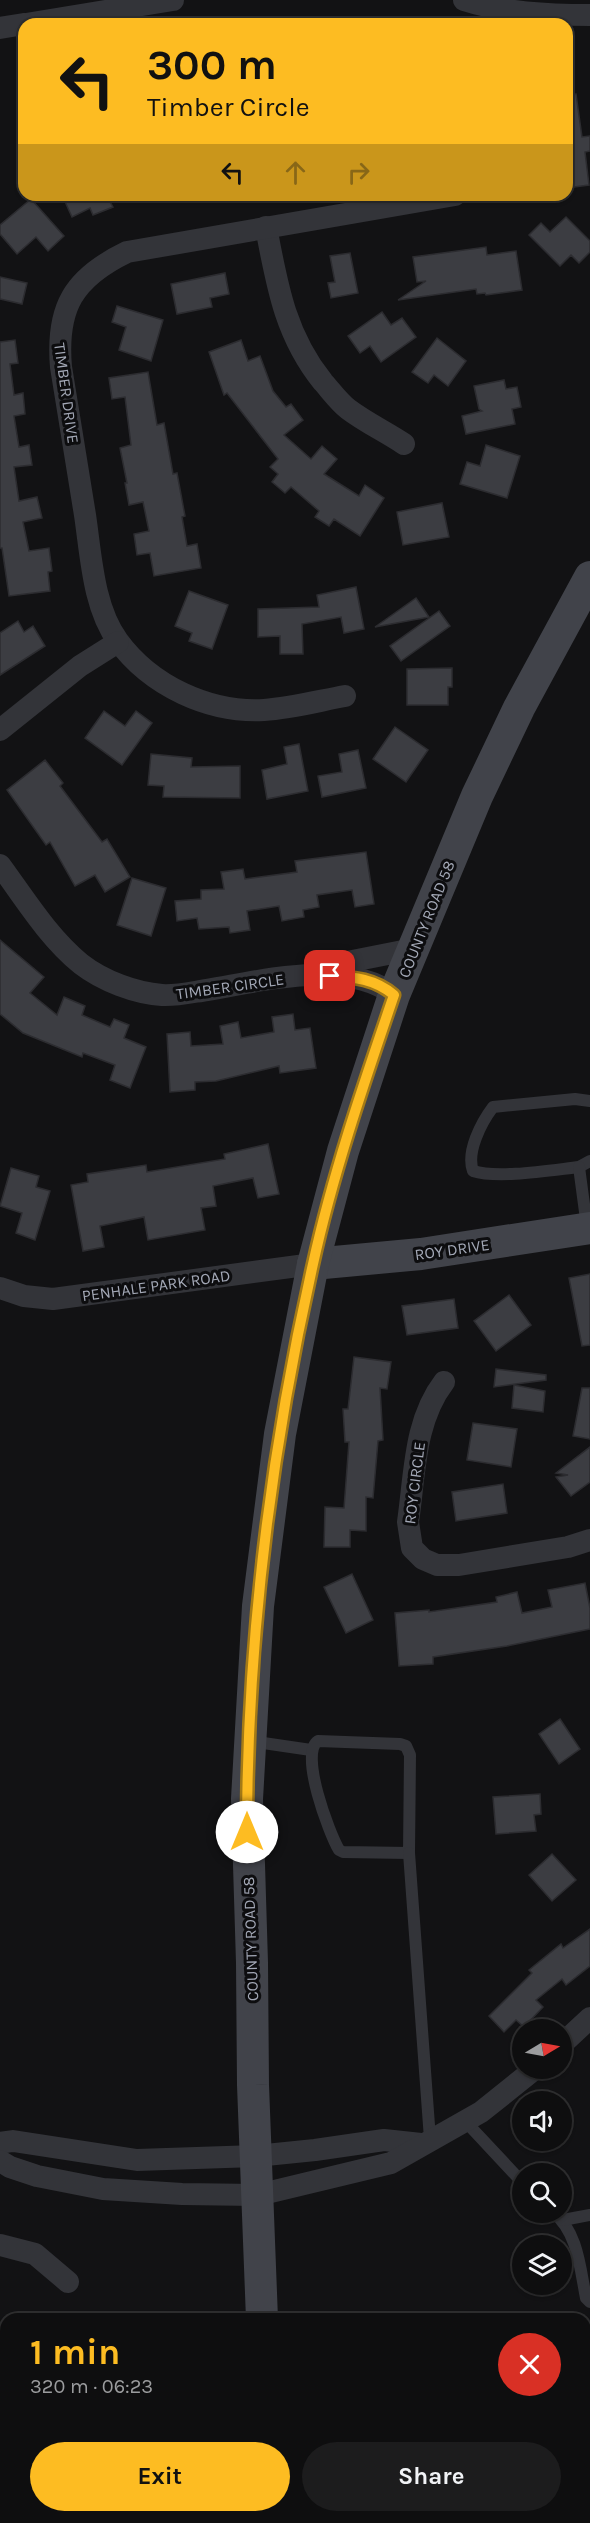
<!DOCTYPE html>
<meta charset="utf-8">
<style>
body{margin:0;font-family:Karla,sans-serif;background:#1c1c1d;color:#f1f3f6;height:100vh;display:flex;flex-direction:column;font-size:22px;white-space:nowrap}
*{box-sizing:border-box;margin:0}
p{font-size:20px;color:#9b9c9e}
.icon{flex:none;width:33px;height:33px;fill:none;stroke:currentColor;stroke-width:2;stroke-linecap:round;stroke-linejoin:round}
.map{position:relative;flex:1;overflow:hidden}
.side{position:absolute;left:0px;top:2313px;width:591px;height:210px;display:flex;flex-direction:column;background:#0e0e0f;border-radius:18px 18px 0 0;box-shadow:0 2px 4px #0004,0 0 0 2px #2e2e2f}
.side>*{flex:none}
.top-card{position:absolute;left:18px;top:18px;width:555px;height:183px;border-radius:18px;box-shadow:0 2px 4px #0004,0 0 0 2px #2e2e2f;background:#fdbc22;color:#111;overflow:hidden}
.needle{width:39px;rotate:80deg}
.tools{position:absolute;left:512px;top:2019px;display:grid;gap:12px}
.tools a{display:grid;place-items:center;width:60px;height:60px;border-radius:50%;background:#0e0e0f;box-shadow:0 2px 4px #0004,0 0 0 2px #2e2e2f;font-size:30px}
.pin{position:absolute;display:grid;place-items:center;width:51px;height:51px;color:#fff;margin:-26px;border-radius:12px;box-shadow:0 3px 9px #0006}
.me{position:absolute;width:66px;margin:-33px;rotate:0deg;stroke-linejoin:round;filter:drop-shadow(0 0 4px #0008)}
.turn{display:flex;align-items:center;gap:21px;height:126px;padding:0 30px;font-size:27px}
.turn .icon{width:78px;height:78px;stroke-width:2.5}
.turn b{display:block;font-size:42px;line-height:51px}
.lanes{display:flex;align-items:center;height:57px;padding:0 30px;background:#0003;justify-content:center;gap:30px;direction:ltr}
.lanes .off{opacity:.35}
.round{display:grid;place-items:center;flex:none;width:63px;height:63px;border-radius:32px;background:#1c1c1d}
.summary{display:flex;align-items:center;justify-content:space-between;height:102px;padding:0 30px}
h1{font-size:36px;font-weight:700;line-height:45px;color:#fdbc22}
.action{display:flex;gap:12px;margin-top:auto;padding:12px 30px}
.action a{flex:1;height:69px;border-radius:36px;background:#fdbc22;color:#111;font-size:24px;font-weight:700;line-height:69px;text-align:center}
.action a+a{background:#1c1c1d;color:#f1f3f6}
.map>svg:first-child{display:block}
.building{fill:#3c3d42;stroke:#2c2c30;stroke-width:1.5}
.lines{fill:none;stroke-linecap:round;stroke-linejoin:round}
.lane{stroke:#333439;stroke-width:12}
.street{stroke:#333439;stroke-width:22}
.secondary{stroke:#41434a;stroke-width:32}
.route-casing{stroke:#a47a16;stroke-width:15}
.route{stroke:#fdbc22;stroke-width:10}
.labels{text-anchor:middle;stroke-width:6;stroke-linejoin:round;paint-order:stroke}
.street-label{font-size:16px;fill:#a3a8b6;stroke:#0d0d0f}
</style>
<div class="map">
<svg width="590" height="2523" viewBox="0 0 590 2523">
<rect width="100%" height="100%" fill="#121214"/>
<!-- building -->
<g class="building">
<polygon points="576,94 582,137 590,136 590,151 585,152 589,185 567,188 567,95"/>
<polygon points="62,195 120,195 109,200 113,207 93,215 90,208 72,217"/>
<polygon points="31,199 64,236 48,251 36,237 17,254 0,234 0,225"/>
<polygon points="566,217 590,241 590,252 579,263 571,255 560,266 529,235 541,223 550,232"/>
<polygon points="486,247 487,255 516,251 522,290 486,295 485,293 477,294 476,289 398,300 426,281 417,282 413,257"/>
<polygon points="350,253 358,293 331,298 328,283 335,282 330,256"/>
<polygon points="225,273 229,294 210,298 212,307 177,314 171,284"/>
<polygon points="0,277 27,283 22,304 0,299"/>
<polygon points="117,306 163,320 151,361 119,350 126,327 112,322"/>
<polygon points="382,312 391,325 402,318 416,337 381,362 370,346 360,353 348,336"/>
<polygon points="437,338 466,361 448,386 434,375 428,383 412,372"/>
<polygon points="15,340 18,363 10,364 14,395 23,393 25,414 14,416 19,447 29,445 32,465 14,467 19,501 37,497 42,518 23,522 29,551 49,548 52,571 48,572 50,591 9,596 2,548 0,548 0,342"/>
<polygon points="241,340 248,361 260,356 273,391 286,407 291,404 303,420 284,435 311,459 322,446 337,459 324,474 359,496 365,485 384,498 360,536 334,519 329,526 315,517 319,511 291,487 285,493 272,482 278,474 270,467 278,459 227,393 224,395 209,352"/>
<polygon points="148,372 157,425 164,423 173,474 177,473 185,516 182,517 187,546 197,544 201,568 154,576 150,553 137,555 134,534 149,531 143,502 129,505 125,483 127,483 120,448 131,445 125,397 112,399 109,378"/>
<polygon points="504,380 506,389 517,387 521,407 512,409 515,424 466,434 462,416 482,411 479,409 474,386"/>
<polygon points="486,445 520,456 507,498 460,484 467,462 480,466"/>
<polygon points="442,503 449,537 403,545 397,512"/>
<polygon points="356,587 364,629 344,633 341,617 302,624 303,654 280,654 280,636 258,637 258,609 319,607 317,595"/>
<polygon points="189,591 228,605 212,649 189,641 192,633 175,626"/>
<polygon points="416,598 429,617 375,627"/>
<polygon points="439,611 450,626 401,661 390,646"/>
<polygon points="18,621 24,632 33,626 45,646 0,675 0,633"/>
<polygon points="452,668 452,687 448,687 448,705 407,705 407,669"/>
<polygon points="104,711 125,726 136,711 152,723 122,765 85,738"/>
<polygon points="395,727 428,750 406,782 373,759"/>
<polygon points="299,744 308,791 267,799 262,770 287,764 284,747"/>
<polygon points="358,750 366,788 322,797 318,776 342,772 339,754"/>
<polygon points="151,754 192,758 191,767 240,766 240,798 163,797 164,786 148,785"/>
<polygon points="45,760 63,783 60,786 102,842 107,839 130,877 105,892 95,875 75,886 50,842 46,845 7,790"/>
<polygon points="366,852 374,904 355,907 352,890 317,895 319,907 303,910 304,917 282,921 279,906 247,911 250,930 230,933 229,927 199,929 197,918 177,921 175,901 201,899 201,890 224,889 221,872 243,869 245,879 297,872 295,861"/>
<polygon points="132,878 166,888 151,936 117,925"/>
<polygon points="0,940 44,977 30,993 57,1015 64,997 85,1006 82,1015 110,1027 114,1019 129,1025 124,1038 146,1047 130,1088 110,1080 115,1065 83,1053 82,1057 23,1033 0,1014"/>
<polygon points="293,1014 295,1030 310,1028 316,1068 280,1073 279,1066 216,1081 195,1082 195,1090 170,1092 167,1034 190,1032 191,1046 223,1044 220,1026 238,1022 241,1038 274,1032 272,1017"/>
<polygon points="268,1144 279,1194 258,1198 253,1178 213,1186 216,1206 201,1208 205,1230 148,1240 144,1217 100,1226 104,1247 83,1251 71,1185 88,1182 87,1174 146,1165 147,1172 225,1159 224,1154"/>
<polygon points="11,1168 39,1176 36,1187 50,1191 35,1240 16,1233 22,1213 0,1206"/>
<polygon points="590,1274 590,1345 582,1346 569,1278"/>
<polygon points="509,1295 531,1325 496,1351 474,1321"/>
<polygon points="454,1299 458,1328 407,1335 402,1306"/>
<polygon points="354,1357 391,1362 387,1389 380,1388 383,1440 378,1441 373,1498 366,1497 366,1531 350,1530 350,1547 324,1547 325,1507 344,1508 349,1442 345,1442 343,1409 348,1409"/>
<polygon points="496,1369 546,1375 546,1380 494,1387"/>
<polygon points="514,1385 545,1391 543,1412 512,1408"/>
<polygon points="582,1388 590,1388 590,1439 573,1436"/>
<polygon points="473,1423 517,1429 511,1467 467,1460"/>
<polygon points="590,1447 590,1482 571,1496 556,1477 568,1475 556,1473"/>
<polygon points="503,1484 507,1513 456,1521 452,1492"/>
<polygon points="352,1574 373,1620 346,1633 324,1587"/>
<polygon points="585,1583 590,1608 590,1629 507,1646 433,1657 433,1664 399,1666 395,1613 429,1610 429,1612 497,1602 496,1597 517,1592 522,1613 552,1607 548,1590"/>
<polygon points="560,1719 580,1749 559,1764 539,1734"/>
<polygon points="540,1794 541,1814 534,1815 536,1831 496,1834 493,1797"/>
<polygon points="552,1854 576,1880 552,1901 529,1875"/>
<polygon points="590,1929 590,1966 566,1985 562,1979 536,2000 543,2007 524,2027 516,2020 504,2032 489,2016 532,1973 529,1970 561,1944 563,1948"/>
</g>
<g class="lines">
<!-- lane -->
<g class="lane">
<path d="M590 1101 575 1099 493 1107C481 1123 466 1152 473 1171 498 1179 552 1170 579 1167L590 1161"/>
<polyline points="579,1167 587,1227"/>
<polyline points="250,1741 311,1750"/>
<path d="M318 1741 400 1744 406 1746 410 1755 409 1853 343 1852 339 1850C329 1833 299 1753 318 1741Z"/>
<polyline points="409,1853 430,2139"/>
<polyline points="465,2121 522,2182"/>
<path d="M553 2212C578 2232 580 2268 586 2298L590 2302"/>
<polyline points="563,2220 590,2215"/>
</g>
<!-- street -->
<g class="street">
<path d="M464 0C505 13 547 15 590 15"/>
<polyline points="26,24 173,0"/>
<polyline points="0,28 24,24"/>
<path d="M266 227C277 285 285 335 323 382 331 391 339 402 348 409 365 422 386 432 404 444"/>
<path d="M345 696C318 701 291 708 264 710 209 713 151 686 118 641 93 607 91 555 85 515 77 465 69 416 61 367 56 308 73 278 127 252L455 195"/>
<polyline points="0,730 80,666 118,642"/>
<path d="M0 865C25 899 48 937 81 964 103 981 135 993 162 995 176 996 193 992 207 990 262 981 347 958 394 995"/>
<polyline points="317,968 413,949"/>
<polyline points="0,1288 24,1296 53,1299 313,1264"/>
<path d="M444 1382C414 1421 415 1474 408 1522L412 1548 423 1559 437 1565H459L568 1547 590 1540"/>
<polyline points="561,2045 590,2018"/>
<polyline points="0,2143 13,2141 137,2160 256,2156 315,2150 384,2140 421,2144"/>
<polyline points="0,2161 10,2167 37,2176 103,2189 182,2194 258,2195 391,2163 481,2112 536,2068"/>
<polyline points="0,2245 35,2254 68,2282"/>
</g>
<!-- secondary -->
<g class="secondary">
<polyline points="313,1264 421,1254 590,1228"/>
<polyline points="262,2319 253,2085 252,1963 247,1799 258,1606 280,1434 313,1264 343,1151 394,995 477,796 519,708 590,577"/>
<polyline points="268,2517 269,2523"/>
</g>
</g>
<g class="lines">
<!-- route casing -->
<g class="route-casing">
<path id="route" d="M247 1832C247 1642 271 1450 313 1264 333 1173 364 1083 394 995 375 979 355 977 330 976"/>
</g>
<!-- route -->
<use href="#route" class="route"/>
</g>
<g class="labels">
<!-- street labels -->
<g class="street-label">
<text transform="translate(67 393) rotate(82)" y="6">TIMBER DRIVE</text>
<text transform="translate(426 919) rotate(-68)" y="6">COUNTY ROAD 58</text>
<text transform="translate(230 986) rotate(-8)" y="6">TIMBER CIRCLE</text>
<text transform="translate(452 1249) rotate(-8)" y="6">ROY DRIVE</text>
<text transform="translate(156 1285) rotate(-8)" y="6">PENHALE PARK ROAD</text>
<text transform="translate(414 1483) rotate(-83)" y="6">ROY CIRCLE</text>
<text transform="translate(250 1939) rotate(-92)" y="6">COUNTY ROAD 58</text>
</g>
</g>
</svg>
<div class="tools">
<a><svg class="needle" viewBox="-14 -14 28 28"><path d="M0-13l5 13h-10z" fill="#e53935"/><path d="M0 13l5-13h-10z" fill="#9b9c9e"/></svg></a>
<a><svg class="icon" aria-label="sound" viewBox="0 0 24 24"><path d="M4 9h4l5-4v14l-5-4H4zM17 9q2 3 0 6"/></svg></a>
<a><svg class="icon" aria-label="search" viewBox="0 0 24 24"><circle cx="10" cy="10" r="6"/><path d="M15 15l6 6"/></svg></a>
<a><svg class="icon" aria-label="layers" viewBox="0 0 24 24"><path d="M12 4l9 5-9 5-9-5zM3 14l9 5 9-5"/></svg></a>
</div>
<div class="pin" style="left:330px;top:976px;background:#d93025"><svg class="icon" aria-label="arrive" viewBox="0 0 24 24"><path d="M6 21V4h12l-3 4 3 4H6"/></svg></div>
<svg class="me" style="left:247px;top:1832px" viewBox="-20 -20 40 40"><circle r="19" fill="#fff"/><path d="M0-13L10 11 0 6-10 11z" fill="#fdbc22"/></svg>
<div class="top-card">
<div class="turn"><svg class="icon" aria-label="left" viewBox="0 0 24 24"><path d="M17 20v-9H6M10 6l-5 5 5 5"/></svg><div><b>300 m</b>Timber Circle</div></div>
<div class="lanes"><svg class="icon" aria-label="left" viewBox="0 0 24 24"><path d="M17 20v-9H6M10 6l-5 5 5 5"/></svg><svg class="icon off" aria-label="ahead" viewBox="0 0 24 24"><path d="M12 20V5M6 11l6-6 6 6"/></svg><svg class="icon off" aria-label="right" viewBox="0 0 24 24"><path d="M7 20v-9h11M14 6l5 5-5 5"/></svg></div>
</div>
<section class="side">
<div class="summary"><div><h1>1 min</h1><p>320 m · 06:23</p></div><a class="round" style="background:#d93025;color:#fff"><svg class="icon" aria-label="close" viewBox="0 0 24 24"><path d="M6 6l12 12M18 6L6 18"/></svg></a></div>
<div class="action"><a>Exit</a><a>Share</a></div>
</section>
</div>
